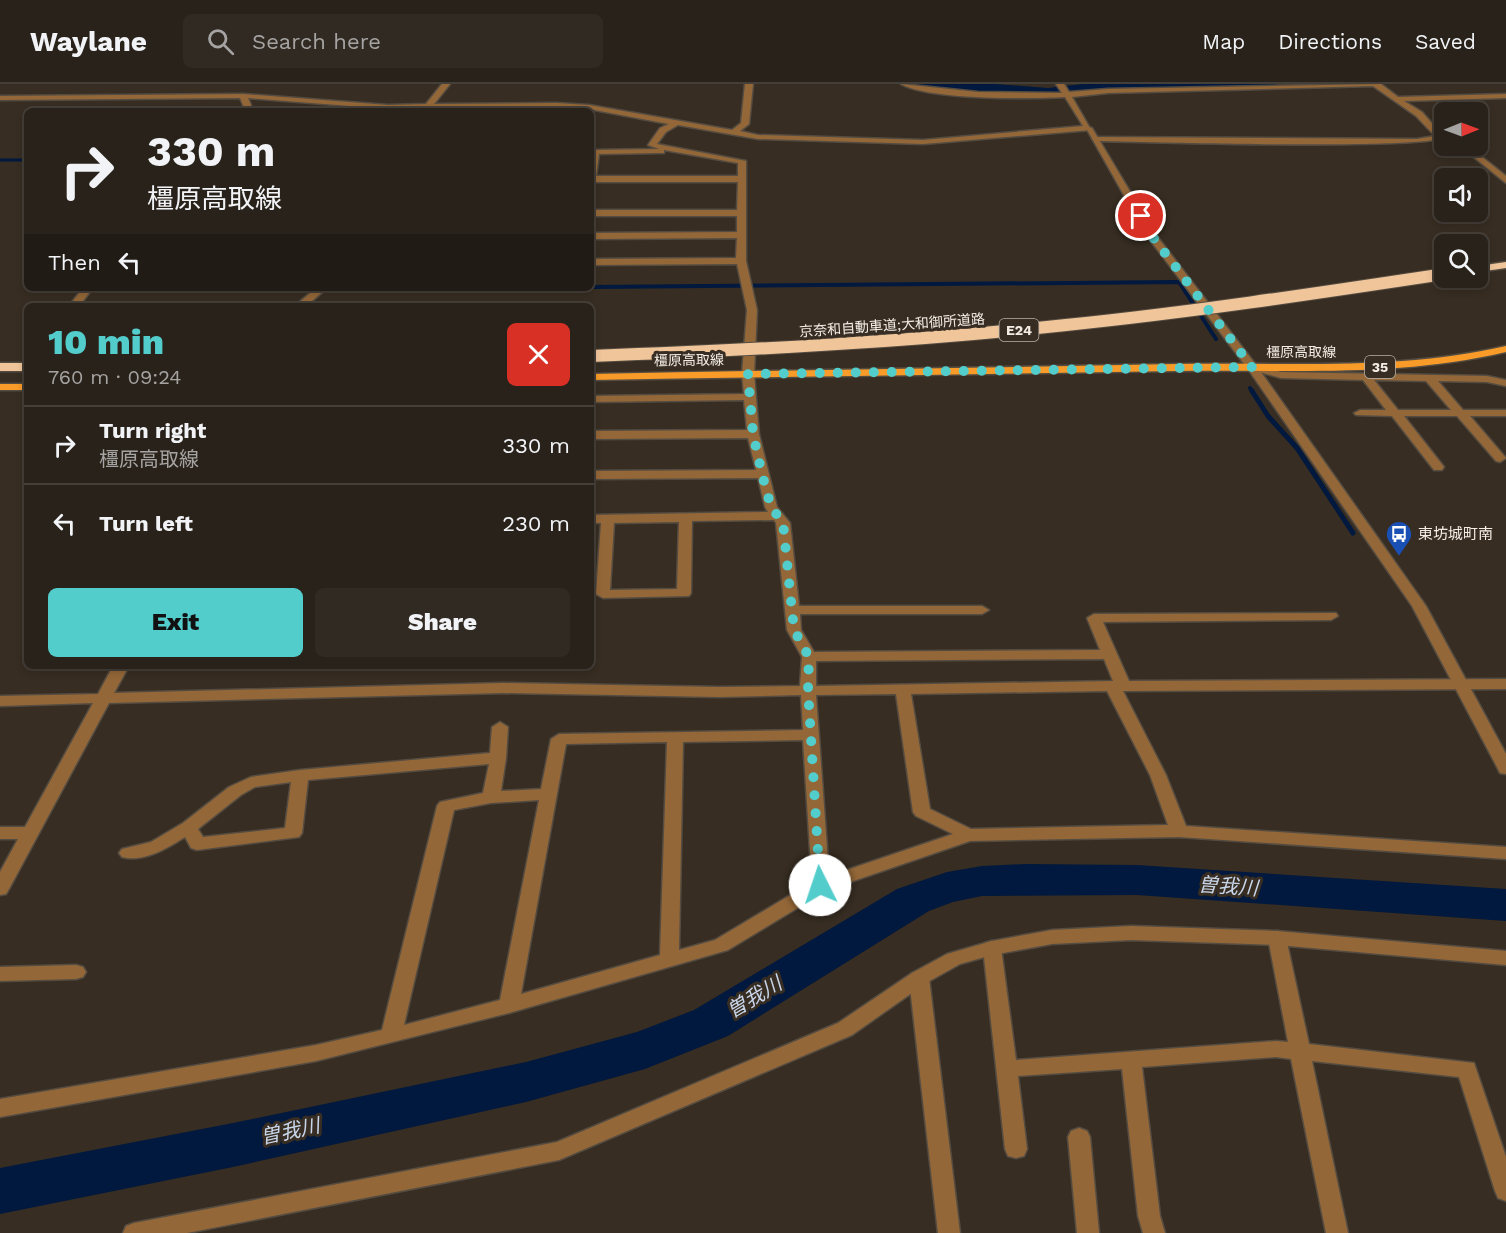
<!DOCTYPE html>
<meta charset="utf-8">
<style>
body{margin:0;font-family:"Work Sans","Noto Sans JP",sans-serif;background:#312a23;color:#f1f3f6;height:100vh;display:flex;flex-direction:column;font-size:22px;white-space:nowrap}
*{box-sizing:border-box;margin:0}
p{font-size:20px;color:#a5a4a2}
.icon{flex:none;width:33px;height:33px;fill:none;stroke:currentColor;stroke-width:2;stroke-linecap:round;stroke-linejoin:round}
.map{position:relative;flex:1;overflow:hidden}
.sheet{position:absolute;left:24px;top:219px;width:570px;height:366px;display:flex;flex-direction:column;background:#29221a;border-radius:9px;box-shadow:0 3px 9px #0003,0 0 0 2px #453f39}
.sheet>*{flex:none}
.guide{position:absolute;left:24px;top:24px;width:570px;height:183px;border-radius:9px;box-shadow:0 3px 9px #0003,0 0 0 2px #453f39;background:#29221a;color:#f1f3f6;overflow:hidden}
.needle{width:39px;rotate:89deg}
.fabs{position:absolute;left:1434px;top:18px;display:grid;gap:12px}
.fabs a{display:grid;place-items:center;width:54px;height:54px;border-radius:9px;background:#29221a;box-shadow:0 3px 9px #0003,0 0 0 2px #453f39;font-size:30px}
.pin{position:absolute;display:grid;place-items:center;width:51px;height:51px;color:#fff;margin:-26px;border:3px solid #fff;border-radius:50%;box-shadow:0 2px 6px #0007}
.me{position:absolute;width:66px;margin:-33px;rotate:356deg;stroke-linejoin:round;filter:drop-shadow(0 0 4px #0008)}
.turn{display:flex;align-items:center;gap:21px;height:126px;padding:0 24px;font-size:27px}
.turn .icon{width:78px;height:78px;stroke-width:2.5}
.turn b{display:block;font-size:42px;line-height:51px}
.then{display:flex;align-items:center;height:57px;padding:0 24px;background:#0003;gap:12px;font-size:22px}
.round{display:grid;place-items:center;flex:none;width:63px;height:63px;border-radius:9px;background:#312a23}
.headline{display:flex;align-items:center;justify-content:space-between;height:102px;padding:0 24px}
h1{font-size:36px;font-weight:800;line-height:45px;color:#53cdcb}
.primary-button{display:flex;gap:12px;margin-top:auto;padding:12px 24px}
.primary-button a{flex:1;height:69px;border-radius:9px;background:#53cdcb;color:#111;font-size:24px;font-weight:800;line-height:69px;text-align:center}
.primary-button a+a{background:#312a23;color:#f1f3f6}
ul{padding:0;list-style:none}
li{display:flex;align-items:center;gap:18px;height:78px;padding:0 24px;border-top:2px solid #453f39}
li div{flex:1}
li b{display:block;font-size:22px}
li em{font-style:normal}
header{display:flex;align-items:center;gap:36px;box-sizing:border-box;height:84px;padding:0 30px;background:#29221a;border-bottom:2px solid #453f39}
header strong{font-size:28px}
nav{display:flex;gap:33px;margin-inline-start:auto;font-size:21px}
.search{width:420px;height:54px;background:#312a23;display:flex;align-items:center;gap:15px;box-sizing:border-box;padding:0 21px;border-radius:9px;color:#a5a4a2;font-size:22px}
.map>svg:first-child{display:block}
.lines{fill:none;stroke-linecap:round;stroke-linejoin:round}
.stream-far2{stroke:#01193e;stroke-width:3}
.stream-far1{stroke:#01193e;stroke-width:4}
.stream{stroke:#01193e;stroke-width:5}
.river{fill:#01193e;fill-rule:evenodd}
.minor-casing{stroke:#554c41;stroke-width:3}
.tertiary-casing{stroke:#554c41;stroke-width:3}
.primary-casing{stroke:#554c41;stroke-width:3}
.motorway-casing{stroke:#554c41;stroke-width:3}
.minor{fill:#946738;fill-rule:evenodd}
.tertiary{fill:#946738;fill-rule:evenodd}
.primary{fill:#f89b28;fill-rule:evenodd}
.motorway{fill:#f1c59a;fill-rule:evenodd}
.motorway-bridge-casing{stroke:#554c41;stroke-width:14;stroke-linecap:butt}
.motorway-bridge{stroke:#f1c59a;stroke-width:12}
.route{stroke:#53cdcb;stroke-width:10;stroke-dasharray:0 18}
.labels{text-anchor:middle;stroke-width:6;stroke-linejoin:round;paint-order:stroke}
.far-street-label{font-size:14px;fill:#f4ede6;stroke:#372d22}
.shield{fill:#372d22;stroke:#bbb3ab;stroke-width:1.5}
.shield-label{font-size:14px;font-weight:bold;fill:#f4ede6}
.poi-label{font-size:15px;fill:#f4ede6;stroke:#372d22;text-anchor:start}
.near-water-label{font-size:20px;font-style:italic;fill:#c8d6ea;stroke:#372d22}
</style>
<header>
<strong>Waylane</strong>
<div class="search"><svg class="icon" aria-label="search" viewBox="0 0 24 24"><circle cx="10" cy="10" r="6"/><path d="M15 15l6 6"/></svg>Search here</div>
<nav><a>Map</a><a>Directions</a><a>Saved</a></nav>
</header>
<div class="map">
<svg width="1506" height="1149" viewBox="0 0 1506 1149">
<rect width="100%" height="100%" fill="#372d22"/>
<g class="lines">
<!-- stream-far2 -->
<polyline class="stream-far2" points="0,76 27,76"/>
<!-- stream-far1 -->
<g class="stream-far1">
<polyline points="591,203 1179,198 1216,255"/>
<polyline points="321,204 407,204"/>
<polyline points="1250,304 1253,309"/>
</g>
<!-- stream -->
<polyline class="stream" points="1252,307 1268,332 1297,364 1353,449"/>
<!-- river -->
<g class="river">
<polygon points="915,0 995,0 1048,4 1083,0 1277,0 1275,4 1269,5 1111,7 1048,14 923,5 917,4"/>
<polygon points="1025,780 1137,781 1506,805 1506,837 1137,811 982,812 953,818 929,827 728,952 645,985 526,1018 233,1083 0,1130 0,1084 233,1039 526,978 637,948 694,926 897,805 947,788 982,782"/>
</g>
<!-- minor casing -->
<g class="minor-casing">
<g id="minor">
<path d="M442 0H450L434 20 556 19 589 21 732 46 741 39 745 0H753L749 40 740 47 758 51 923 56 1083 42 1065 13C1030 15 929 16 901 0L978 8 1062 9 1056 0H1064L1069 8 1108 5 1381 0 1398 13 1506 10V14L1404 17 1422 28 1444 53C1431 66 1137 58 1096 57L1092 55 1096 53 1417 55 1435 52 1416 32 1373 2 1108 9 1072 13 1091 46 923 60 758 55 678 41 666 48 657 60 746 77V177L757 226 754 290 759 350 777 423 790 439 799 522H982L989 526 982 530H800L801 546 814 568 1100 566 1087 534 1094 530 1336 529 1338 532 1331 536 1103 538 1129 597 1506 595V605L1123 607 1166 691 1186 742 1506 763V775L1179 753 970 757 827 806 728 866 669 883 509 929 316 977 0 1033V1015L316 961 382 946 437 722 440 718 483 709 489 680 308 696 302 749 299 753 197 766 191 764 185 753C168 764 143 779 122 773L119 769 122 765 151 758 183 739 229 703 251 693 300 686 490 669 492 643 500 638 508 643 506 674 501 707 541 705 551 655 559 650 803 646 801 611 719 613 503 609 109 619 9 805 6 810 0 811V788L18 755H0V743H25L93 619 0 622V612L98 610 113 582H129L114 609 503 599 719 603 800 602 802 573 787 546 776 439 774 436 692 437 691 509 689 512 603 514 596 510 601 439H591V431L768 428 765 423 758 394 591 395V387L756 386 748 354 591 355V347L747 346 744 316 591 318V312L744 310 742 290 747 226 737 180 591 181V175L736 174 737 154 591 155V149L737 148V132H591V126H737L738 98H591L592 66 659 65 648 61 660 44 669 40 589 25 556 23 431 25 430 27H422L424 25H388L248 14 251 21 250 27H242L243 21 240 14 0 16V12L243 10 388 21 426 20ZM664 66 738 79V92H596L599 70 661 69H664ZM679 438 677 505 610 506 614 439ZM1104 575 1113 597 816 602V577ZM1107 607 1150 691 1168 741 971 745 930 725 911 610ZM896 610 913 728 916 732 953 750 829 792 816 611ZM803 656 812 798 715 856 679 866 683 658ZM667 658 660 871 521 910 566 660ZM291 698 285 744 203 753 198 745 241 711 255 703ZM539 716 500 916 404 941 454 726 491 719Z"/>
<polygon points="1460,62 1468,62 1506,92 1506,99"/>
<polygon points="83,204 93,204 79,222 69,222"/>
<polygon points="316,204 327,204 306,222 295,222"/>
<path d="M1252 280 1281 288 1487 292 1506 296V302L1487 298 1438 297 1463 326H1506V332H1470L1506 374 1500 378 1496 377 1457 332H1404L1444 383 1442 386H1434L1392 332 1356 331 1354 329 1360 326H1386L1363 296 1281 294 1248 285 1247 283ZM1374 296 1426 297 1451 326H1398Z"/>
<polygon points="1277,847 1284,849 1286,854 1309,960 1474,979 1506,1073 1506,1117 1498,1114 1495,1107 1459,993 1312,977 1348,1149 1326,1149 1291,975 1276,973 1142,983 1160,1132 1165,1149 1143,1149 1138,1132 1122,985 1018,992 1027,1065 1024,1072 1016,1074 1008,1072 1005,1065 983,864 985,859 992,857 999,859 1001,864 1016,976 1276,957 1288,958 1268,854 1270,849"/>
<polygon points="76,881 83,883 86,888 83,893 76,895 0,897 0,883"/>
<polygon points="919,887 926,889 929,894 960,1149 938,1149 909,894 912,889"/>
<polygon points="1079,1044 1087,1047 1090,1053 1099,1149 1077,1149 1068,1053 1071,1047"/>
</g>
</g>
<!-- tertiary casing -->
<g class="tertiary-casing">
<g id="tertiary">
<polygon points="1085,42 1092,44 1156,151 1256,281 1426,522 1506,670 1506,690 1500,689 1498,685 1412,522 1248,285 1147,152"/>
<polygon points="1131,842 1277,847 1506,867 1506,881 1277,861 1131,856 1052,860 992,871 960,880 926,899 852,951 559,1076 187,1149 123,1149 126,1142 134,1139 557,1058 838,939 912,889 947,870 992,857 1052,846"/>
</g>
</g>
<!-- primary casing -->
<g class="primary-casing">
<g id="primary">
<path d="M1506 262V268C1396 294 1288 285 1176 287 981 290 786 293 591 296V290C786 286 981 284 1176 280 1287 278 1397 287 1506 262Z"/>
<rect x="0" y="300" width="27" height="6"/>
</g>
</g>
<!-- motorway casing -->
<g class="motorway-casing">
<g id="motorway">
<polygon points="1506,178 1506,184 1478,188 1478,182"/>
<rect x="0" y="279" width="27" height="8"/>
</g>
</g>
<!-- minor -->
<use href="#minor" class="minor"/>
<!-- tertiary -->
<use href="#tertiary" class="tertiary"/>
<!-- primary -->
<use href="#primary" class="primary"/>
<!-- motorway -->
<use href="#motorway" class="motorway"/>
<!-- motorway-bridge casing -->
<g class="motorway-bridge-casing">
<path id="motorway-bridge" d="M591 272C750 266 908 258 1066 241 1193 228 1318 209 1444 190"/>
</g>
<!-- motorway-bridge -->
<use href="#motorway-bridge" class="motorway-bridge"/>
</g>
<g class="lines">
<!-- route -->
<polyline class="route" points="820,801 808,605 809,573 794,546 783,439 771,423 762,390 753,350 748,290 1252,283 1152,152 1141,132"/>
</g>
<!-- icons -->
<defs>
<g id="bus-pin" transform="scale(1.35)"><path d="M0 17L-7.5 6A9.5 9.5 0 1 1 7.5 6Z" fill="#1a4fb4" stroke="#372d22"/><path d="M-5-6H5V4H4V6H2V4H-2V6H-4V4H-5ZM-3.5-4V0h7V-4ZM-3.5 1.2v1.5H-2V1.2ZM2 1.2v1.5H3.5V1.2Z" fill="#fff"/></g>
</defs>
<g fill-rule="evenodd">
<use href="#bus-pin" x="1399" y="450"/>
</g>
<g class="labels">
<!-- far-street labels -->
<g class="far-street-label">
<text transform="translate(892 241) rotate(-4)" y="5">京奈和自動車道;大和御所道路</text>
<text x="1301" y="273">橿原高取線</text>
<text transform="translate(689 276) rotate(-1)" y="5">橿原高取線</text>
</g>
<!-- shield labels -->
<g class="shield">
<rect x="999.5" y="235" width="39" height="22" rx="4.5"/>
<rect x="1365" y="272" width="30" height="22" rx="4.5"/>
</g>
<g class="shield-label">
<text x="1019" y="251">E24</text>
<text x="1380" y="288">35</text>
</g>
<!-- poi labels -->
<g class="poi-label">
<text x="1418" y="455">東坊城町南</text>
</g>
<!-- near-water labels -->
<g class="near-water-label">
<text transform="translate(1228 802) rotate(4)" y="7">曽我川</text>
<text transform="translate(754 913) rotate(-31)" y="7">曽我川</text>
<text transform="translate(290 1047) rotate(-12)" y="7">曽我川</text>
</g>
</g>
</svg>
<div class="fabs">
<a><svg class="needle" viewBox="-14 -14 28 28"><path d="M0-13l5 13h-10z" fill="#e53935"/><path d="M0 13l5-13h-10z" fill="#a5a4a2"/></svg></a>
<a><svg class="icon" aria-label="sound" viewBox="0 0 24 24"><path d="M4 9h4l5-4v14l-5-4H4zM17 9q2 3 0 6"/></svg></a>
<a><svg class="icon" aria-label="search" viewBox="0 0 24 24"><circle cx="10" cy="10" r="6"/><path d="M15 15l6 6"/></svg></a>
</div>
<div class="pin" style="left:1141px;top:132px;background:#d93025"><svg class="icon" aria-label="arrive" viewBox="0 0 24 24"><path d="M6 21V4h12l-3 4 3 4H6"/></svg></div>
<svg class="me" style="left:820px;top:801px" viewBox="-20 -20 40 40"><circle r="19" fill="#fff"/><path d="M0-13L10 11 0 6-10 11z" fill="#53cdcb"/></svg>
<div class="guide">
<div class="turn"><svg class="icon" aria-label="right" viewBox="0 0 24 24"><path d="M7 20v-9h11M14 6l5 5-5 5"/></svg><div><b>330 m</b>橿原高取線</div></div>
<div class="then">Then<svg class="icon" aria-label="left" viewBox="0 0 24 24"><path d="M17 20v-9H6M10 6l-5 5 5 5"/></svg></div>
</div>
<section class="sheet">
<div class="headline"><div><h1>10 min</h1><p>760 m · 09:24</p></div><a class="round" style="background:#d93025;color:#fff"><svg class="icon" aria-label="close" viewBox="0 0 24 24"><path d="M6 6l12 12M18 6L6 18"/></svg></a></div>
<ul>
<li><svg class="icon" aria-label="right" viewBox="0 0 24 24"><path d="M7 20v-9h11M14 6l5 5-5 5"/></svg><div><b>Turn right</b><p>橿原高取線</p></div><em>330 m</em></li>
<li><svg class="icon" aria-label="left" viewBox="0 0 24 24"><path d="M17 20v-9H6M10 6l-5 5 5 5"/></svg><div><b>Turn left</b></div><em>230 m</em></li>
</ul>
<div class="primary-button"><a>Exit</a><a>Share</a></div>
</section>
</div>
